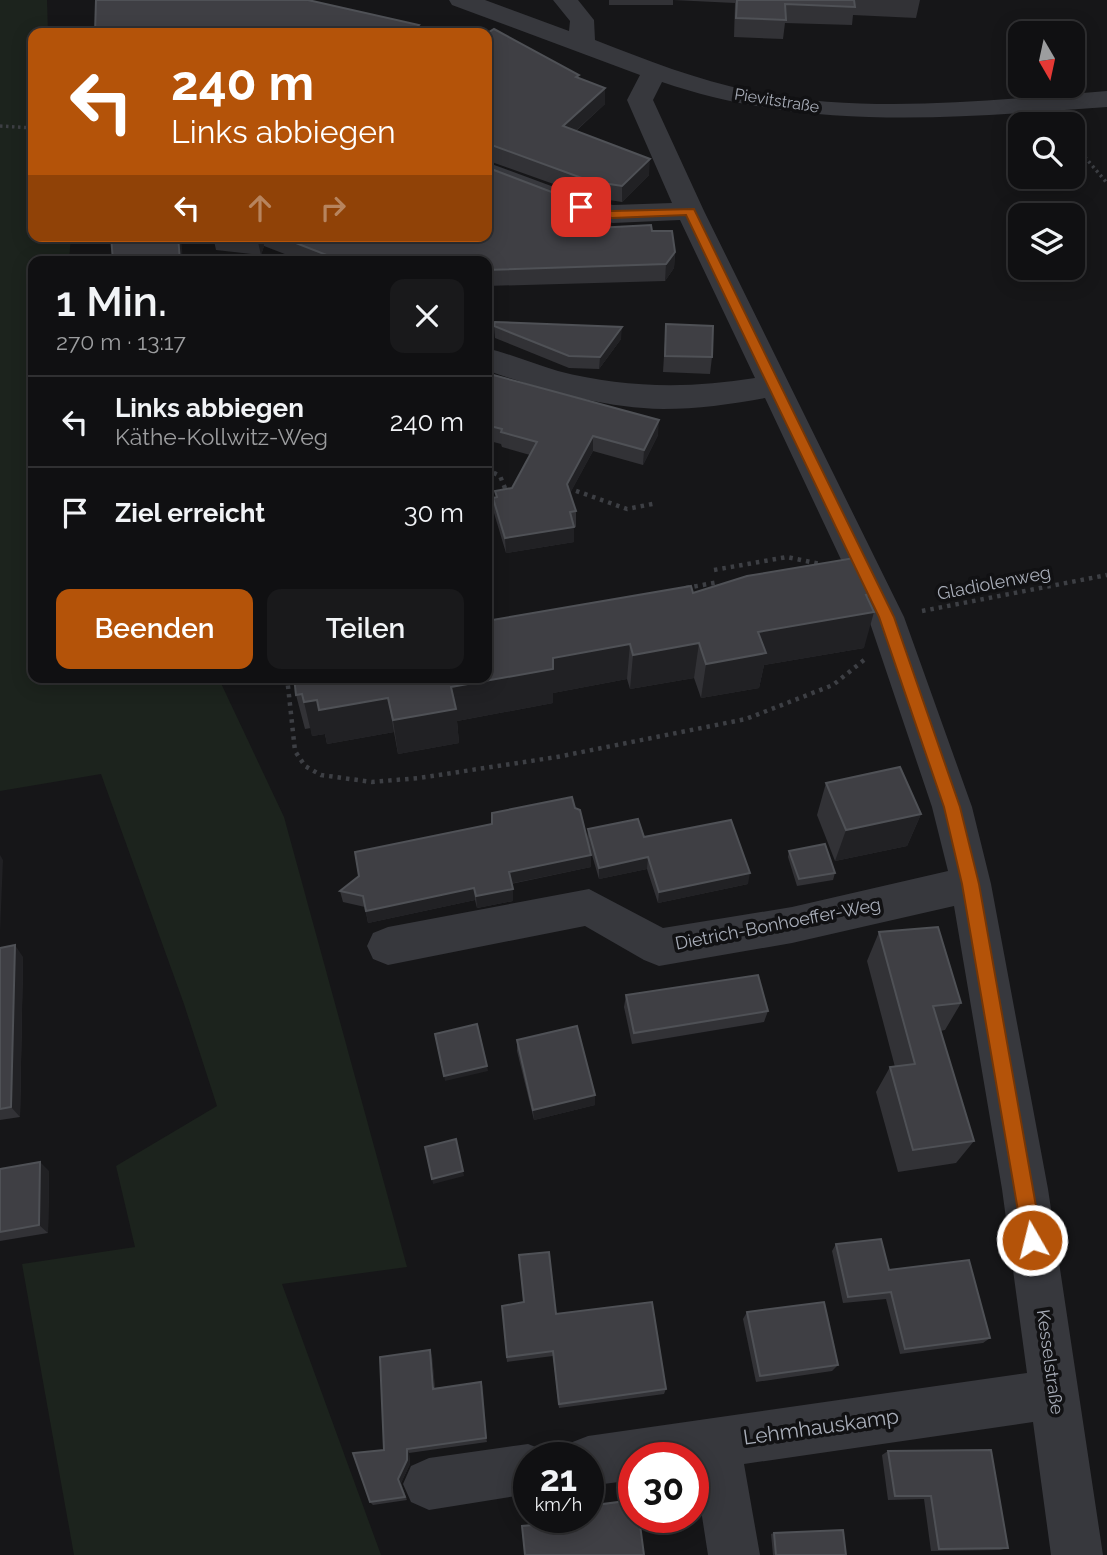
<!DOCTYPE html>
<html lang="de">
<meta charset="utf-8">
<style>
body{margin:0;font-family:Raleway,sans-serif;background:#19191b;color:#f1f3f6;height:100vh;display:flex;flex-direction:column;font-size:26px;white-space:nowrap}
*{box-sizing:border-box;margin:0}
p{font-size:23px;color:#9c9d9f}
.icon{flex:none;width:38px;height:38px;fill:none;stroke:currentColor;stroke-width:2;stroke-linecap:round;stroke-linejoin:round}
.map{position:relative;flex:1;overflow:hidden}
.details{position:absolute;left:28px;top:256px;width:464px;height:427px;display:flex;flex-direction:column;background:#101012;border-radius:14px;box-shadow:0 4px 18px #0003,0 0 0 2px #303032}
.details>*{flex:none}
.hud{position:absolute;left:28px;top:28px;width:464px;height:214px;border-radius:14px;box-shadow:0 4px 18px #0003,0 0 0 2px #303032;background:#b45309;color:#fff;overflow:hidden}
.needle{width:46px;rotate:171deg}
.tools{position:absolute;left:1008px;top:21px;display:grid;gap:14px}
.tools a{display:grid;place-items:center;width:77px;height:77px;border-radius:14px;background:#101012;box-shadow:0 4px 18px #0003,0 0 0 2px #303032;font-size:35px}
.speed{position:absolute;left:513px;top:1442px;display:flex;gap:14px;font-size:35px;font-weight:700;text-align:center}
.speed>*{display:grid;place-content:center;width:91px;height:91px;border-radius:50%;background:#101012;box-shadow:0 4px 18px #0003,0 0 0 2px #303032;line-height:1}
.speed small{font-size:18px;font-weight:400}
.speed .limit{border:10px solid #d22;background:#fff;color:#111}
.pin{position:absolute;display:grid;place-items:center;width:60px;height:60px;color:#fff;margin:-30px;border-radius:14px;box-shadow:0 4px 10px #0006}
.me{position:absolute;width:77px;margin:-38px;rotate:352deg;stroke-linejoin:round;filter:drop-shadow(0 0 5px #0008)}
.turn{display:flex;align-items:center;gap:24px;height:147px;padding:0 28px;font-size:32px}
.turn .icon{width:91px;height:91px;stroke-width:2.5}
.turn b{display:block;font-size:49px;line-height:60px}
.lanes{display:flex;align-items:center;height:66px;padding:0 28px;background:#0003;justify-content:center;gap:35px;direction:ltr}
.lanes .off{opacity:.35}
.round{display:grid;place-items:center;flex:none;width:74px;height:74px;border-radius:14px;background:#19191b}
.summary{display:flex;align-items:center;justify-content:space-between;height:119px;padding:0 28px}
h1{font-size:42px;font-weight:600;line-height:52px}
.button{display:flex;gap:14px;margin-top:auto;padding:14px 28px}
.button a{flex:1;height:80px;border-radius:14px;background:#b45309;color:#fff;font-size:28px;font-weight:600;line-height:80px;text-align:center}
.button a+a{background:#19191b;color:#f1f3f6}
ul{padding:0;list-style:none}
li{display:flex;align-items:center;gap:21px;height:91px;padding:0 28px;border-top:2px solid #303032}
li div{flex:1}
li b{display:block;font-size:26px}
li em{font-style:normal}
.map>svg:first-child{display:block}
.green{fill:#1c231d}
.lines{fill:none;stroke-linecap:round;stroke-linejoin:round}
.path-far1{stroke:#3d3f44;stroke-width:3.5;stroke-dasharray:2.5 3.5;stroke-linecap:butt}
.path{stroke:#3d3f44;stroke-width:4.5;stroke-dasharray:3.5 5;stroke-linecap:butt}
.street{fill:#37383d;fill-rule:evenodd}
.wall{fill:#323236}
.shaded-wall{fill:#212124}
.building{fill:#3f3f44;stroke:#4f5156;stroke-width:2}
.route{fill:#b45309;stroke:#753606;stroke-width:2}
.labels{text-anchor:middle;stroke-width:7;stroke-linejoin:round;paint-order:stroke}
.far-street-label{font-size:16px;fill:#a8adb8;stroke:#111113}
.street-label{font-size:18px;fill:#a8adb8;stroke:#111113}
.near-street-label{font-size:21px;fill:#a8adb8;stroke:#111113}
</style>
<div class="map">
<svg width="1107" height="1555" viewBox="0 0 1107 1555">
<rect width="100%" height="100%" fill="#161618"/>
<!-- green -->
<polygon class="green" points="0,0 47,0 48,33 33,33 33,236 71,236 69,261 33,261 33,677 218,677 284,817 407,1267 282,1284 381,1555 74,1555 22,1264 135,1247 116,1166 217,1106 184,1004 101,774 0,791"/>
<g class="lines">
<!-- path-far1 -->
<g class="path-far1">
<polyline points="0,126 33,128"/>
<polyline points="1073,143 1107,183"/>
</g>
<!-- path -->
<g class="path">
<polyline points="486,469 500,476 507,493"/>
<polyline points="568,488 627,509 657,503"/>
<polyline points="486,505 498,501"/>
<polyline points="714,570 787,557 820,564"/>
<polyline points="686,588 719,582"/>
<polyline points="922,611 1107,575"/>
<polyline points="287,677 295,751 305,766 321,775 372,782 419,778 557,757 746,719 833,685 864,660"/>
</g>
<!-- street -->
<g class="street">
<path d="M449 0H485L569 31 570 21 553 0H578L594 20 595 40C646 60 697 80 751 91 868 115 990 100 1107 91V107C957 118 808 132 662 82L653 100 704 211 904 617 972 807 991 884 1048 1189 1103 1555H1051L1033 1422 744 1464 760 1555H708L693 1458H634V1480L588 1486V1458H564L570 1443 588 1436 1027 1373 1002 1189 954 906 792 943 659 966 644 960 585 926 388 965 373 959 367 946 373 933 388 927 589 889 663 928 792 907 948 871 932 807 868 617 765 398C731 404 698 409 663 409 603 408 543 390 486 370V348C511 354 534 364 558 371 624 388 688 389 755 378L680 220 613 223 571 213 486 180V162L589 200 613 205 672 203 627 100 640 75 452 5Z"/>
<polygon points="528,1444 546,1451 549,1458 528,1458 528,1494 429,1510 411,1502 403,1484 411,1466 429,1458"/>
</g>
</g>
<!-- wall -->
<g class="wall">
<polygon points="609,0 920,0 916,18 853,15 852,25 785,23 783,39 734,37 735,3 673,0 673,5 609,5"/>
<polygon points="486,34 579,78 605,88 605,104 576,131 649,175 622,202 590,197 486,160"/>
<polygon points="600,223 595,228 652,231 675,252 674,268 665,281 486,286 486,261 303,261 264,246 261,255 216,250 213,236 486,236"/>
<polygon points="666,324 712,357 710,374 663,372"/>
<polygon points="494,326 621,339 599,369 569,368 495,338"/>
<polygon points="486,373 658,435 643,465 593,451 570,493 576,511 576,527 574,527 574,542 506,553 494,513 493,498 496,498 495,491 512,488 530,455 502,447 501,444 486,440"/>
<polygon points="693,593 870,594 869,599 864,648 764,665 759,688 701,698 694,678 630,689 627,679 553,693 553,703 457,721 459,743 398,754 394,732 327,744 325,734 312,736 311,728 305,729 296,695"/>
<polygon points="826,783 921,814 907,846 835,861 817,815"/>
<polygon points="575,808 587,840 588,829 644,837 748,884 658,903 647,869 599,879 590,848 591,855 591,867 511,884 513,901 477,908 475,900 368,923 365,907 343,902 340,891"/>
<polygon points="789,851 835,873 833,880 797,886 788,857"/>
<polygon points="879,932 961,1003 945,1030 940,1031 974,1141 956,1163 898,1172 876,1092 890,1067 895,1067 867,961"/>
<polygon points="0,948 23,957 20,1117 0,1120"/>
<polygon points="626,995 768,1011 764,1022 632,1044 624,1007"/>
<polygon points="517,1040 595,1095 595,1105 534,1120 517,1051"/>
<polygon points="0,1169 49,1171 48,1233 0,1241"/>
<polygon points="836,1244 889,1270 990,1338 983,1343 900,1354 886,1299 843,1303 832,1251"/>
<polygon points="502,1306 556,1314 666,1389 664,1394 559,1408 553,1356 507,1362"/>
<polygon points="747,1312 838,1365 832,1371 756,1382 743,1319"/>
<polygon points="432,1356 435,1388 481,1382 487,1442 409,1453 410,1464 401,1483 407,1500 373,1505 370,1502 384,1450"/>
<polygon points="888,1451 1008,1548 1000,1550 931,1551 924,1499 888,1500 882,1455"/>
<polygon points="774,1533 846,1555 773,1555 771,1534"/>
</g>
<!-- shaded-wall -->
<g class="shaded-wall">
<polygon points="419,25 419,33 411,33"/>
<polygon points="605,88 605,104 563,142 563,126"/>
<polygon points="650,159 649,175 622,202 622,186"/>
<polygon points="601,207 600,223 577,246 577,229"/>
<polygon points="178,236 181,236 183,261 180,261"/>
<polygon points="258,236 263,236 264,246 261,255 257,238"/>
<polygon points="675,252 674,268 665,281 666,264"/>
<polygon points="622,327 621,339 599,369 600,357"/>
<polygon points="659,420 658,435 643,465 644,450"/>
<polygon points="593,436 593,451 567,499 567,484"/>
<polygon points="574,527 574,542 506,553 505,538"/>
<polygon points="874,612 864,648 764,665 759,688 701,698 706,664 758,632"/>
<polygon points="699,643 694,678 630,689 633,655"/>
<polygon points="630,644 627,679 553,693 553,703 457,721 459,743 398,754 393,720 451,687 553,658"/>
<polygon points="388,698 394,732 327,744 325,734 312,736 304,702 317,700"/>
<polygon points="921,814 907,846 835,861 846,830"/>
<polygon points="0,855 3,860 0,932"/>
<polygon points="591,855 591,867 509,884 509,872"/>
<polygon points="648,857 647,869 599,879 599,868"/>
<polygon points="750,873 748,884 658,903 659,892"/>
<polygon points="474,888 475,900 368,923 366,911"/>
<polygon points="513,889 513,901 477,908 476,896"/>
<polygon points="15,945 23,957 20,1117 11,1107"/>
<polygon points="487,1066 488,1071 445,1081 444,1076"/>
<polygon points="595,1095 595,1105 534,1120 533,1110"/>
<polygon points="40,1162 49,1171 48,1233 39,1225"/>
<polygon points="463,1171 464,1176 433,1184 432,1179"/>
<polygon points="430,1350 432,1356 435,1394 433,1389"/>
<polygon points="481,1382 483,1387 487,1442 486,1438"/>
<polygon points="407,1449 409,1453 410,1464 401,1483 407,1500 405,1497 398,1479"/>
</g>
<!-- building -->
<g class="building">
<polygon points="96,0 308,0 419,25 411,33 95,33"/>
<polygon points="737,0 854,0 855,7 785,4 786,20 736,18"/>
<polygon points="494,29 579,75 576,77 605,88 563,126 650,159 622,186 590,181 486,143 486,34"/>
<polygon points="486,167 570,199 601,207 577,229 651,225 652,231 672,231 675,252 666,264 486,270 486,261 342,261 278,236 486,236"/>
<polygon points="111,236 178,236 180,261 113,261"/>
<polygon points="237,236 258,236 257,238"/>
<polygon points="495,322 622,327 600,357 569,356 494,326"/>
<polygon points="666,324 713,326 712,357 665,356"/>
<polygon points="486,373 659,420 644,450 593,436 567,484 576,511 570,512 574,527 505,538 493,498 497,497 495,491 512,488 537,442 501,432 502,429 486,425"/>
<polygon points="854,558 870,594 866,595 874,612 758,632 766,653 706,664 699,643 633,655 630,644 553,658 553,669 451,687 456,709 393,720 388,698 319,710 317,700 304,702 302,694 296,695 294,677 486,677 486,621 691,586 693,593 747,576"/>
<polygon points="900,767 921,814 846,830 826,783"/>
<polygon points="572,797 575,808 580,810 591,855 509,872 513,889 476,896 474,888 366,911 363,896 340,891 359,876 355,852 492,824 492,813"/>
<polygon points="638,819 644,837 731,820 750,873 659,892 648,857 599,868 588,829"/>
<polygon points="825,844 835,873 799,879 789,851"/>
<polygon points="938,927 961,1003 933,1006 974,1141 913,1150 890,1067 915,1064 879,932"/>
<polygon points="15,945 11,1107 0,1109 0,948"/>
<polygon points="758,975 768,1011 634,1033 626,995"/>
<polygon points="477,1024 487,1066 444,1076 435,1034"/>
<polygon points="577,1026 595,1095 533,1110 517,1040"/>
<polygon points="456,1139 463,1171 432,1179 425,1147"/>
<polygon points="40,1162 39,1225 0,1232 0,1169"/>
<polygon points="881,1239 889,1270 969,1260 990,1338 905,1349 891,1292 848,1297 836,1244"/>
<polygon points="549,1252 556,1314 652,1302 666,1389 559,1404 553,1351 507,1357 502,1306 524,1302 519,1255"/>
<polygon points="824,1302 838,1365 760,1376 747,1312"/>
<polygon points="430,1350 433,1389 481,1382 486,1438 407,1449 407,1460 398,1479 405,1497 370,1502 353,1453 384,1450 380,1357"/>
<polygon points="991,1450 1008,1548 939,1549 931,1496 895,1496 888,1451"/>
<polygon points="634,1500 634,1517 639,1517 644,1555 525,1555 522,1526 558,1523 558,1517 588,1517 588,1506"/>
<polygon points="843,1530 846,1555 776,1555 774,1533"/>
</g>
<!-- route -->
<polygon class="route" points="581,203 612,211 694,209 894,617 960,807 979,884 1042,1240 1039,1247 1032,1250 1025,1247 1023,1240 962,884 944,807 879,617 686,215 612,218 577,210 577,204"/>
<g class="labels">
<!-- far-street labels -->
<g class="far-street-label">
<text transform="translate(777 100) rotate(9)" y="6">Pievitstraße</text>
</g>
<!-- street labels -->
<g class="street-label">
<text transform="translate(994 583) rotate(-11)" y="6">Gladiolenweg</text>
<text transform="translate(778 924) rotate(-11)" y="6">Dietrich-Bonhoeffer-Weg</text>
<text transform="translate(1050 1362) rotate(82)" y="6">Kesselstraße</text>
</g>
<!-- near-street labels -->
<g class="near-street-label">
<text transform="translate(821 1427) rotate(-8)" y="7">Lehmhauskamp</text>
</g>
</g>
</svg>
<div class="tools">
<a><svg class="needle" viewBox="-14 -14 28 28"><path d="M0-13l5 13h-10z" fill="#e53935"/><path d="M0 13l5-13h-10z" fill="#9c9d9f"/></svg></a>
<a><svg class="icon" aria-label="search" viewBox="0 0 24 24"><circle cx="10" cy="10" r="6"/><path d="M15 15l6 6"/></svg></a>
<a><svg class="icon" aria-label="layers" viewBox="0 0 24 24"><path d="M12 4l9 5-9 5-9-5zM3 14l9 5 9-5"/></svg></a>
</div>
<div class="speed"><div>21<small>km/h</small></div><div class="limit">30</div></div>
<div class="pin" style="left:581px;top:207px;background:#d93025"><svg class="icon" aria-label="arrive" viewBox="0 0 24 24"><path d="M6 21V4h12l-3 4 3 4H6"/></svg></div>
<svg class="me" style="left:1032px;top:1240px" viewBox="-20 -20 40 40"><circle r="17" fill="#b45309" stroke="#fff" stroke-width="3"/><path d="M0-11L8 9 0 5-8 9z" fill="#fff"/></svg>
<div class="hud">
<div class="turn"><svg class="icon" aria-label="left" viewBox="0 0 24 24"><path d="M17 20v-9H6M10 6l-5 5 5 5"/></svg><div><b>240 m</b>Links abbiegen</div></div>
<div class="lanes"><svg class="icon" aria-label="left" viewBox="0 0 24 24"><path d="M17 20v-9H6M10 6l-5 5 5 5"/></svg><svg class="icon off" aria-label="ahead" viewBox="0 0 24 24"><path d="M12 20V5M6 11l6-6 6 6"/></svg><svg class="icon off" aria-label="right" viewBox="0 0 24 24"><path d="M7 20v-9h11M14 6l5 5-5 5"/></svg></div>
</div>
<section class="details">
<div class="summary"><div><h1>1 Min.</h1><p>270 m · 13:17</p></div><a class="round"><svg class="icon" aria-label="close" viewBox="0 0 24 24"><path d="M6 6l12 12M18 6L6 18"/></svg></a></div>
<ul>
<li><svg class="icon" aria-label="left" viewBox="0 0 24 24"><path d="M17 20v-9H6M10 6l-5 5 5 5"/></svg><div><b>Links abbiegen</b><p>Käthe-Kollwitz-Weg</p></div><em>240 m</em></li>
<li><svg class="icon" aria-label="arrive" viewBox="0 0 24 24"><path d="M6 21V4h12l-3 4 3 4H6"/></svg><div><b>Ziel erreicht</b></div><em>30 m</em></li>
</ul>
<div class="button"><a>Beenden</a><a>Teilen</a></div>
</section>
</div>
